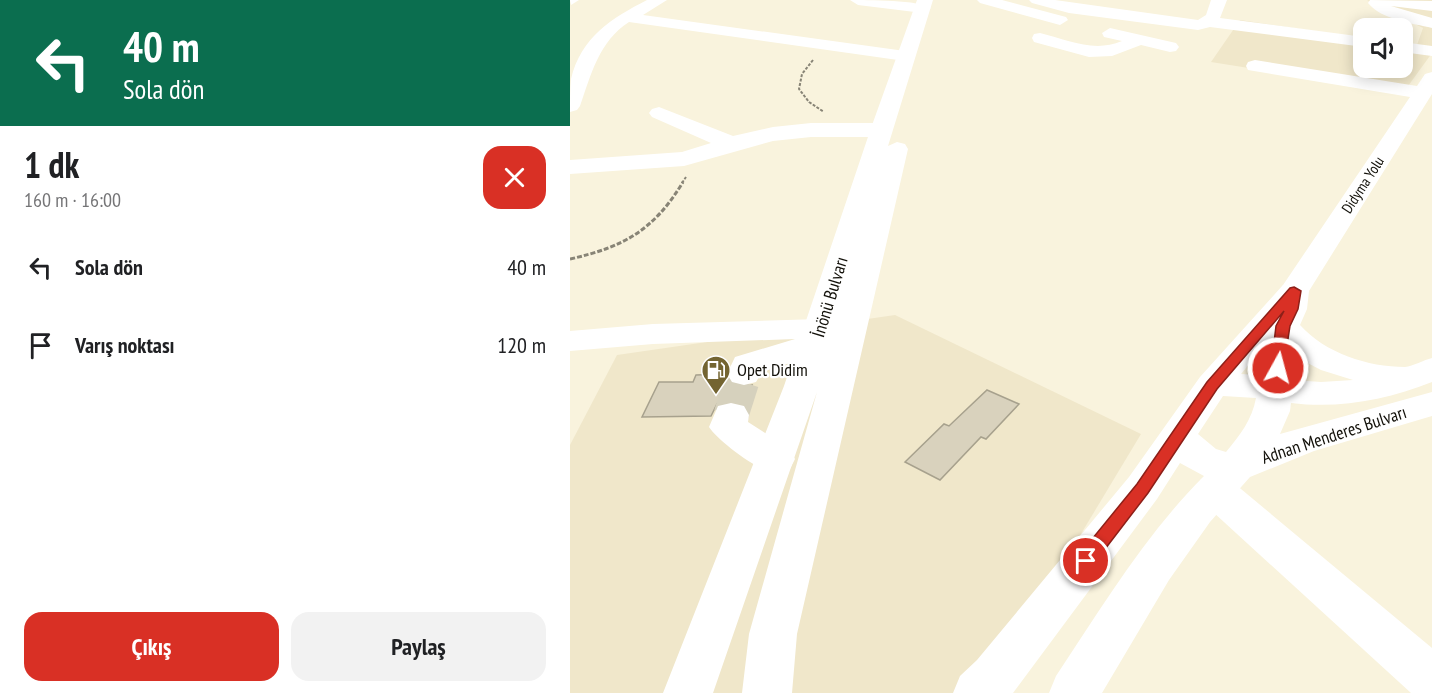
<!DOCTYPE html>
<html lang="tr">
<meta charset="utf-8">
<style>
body{margin:0;font-family:"PT Sans Narrow",sans-serif;background:#f2f2f2;color:#202124;height:100vh;display:flex;flex-direction:column;font-size:22px;white-space:nowrap}
*{box-sizing:border-box;margin:0}
p{font-size:20px;color:#757577}
.icon{flex:none;width:33px;height:33px;fill:none;stroke:currentColor;stroke-width:2;stroke-linecap:round;stroke-linejoin:round}
.map{position:relative;flex:1;overflow:hidden}
.drawer{display:flex;flex-direction:column;background:#fff;width:570px}
.drawer>*{flex:none}
.hud{background:#0b6e4f;color:#fff;overflow:hidden}
.fabs{position:absolute;left:783px;top:18px;display:grid;gap:12px}
.fabs a{display:grid;place-items:center;width:60px;height:60px;border-radius:12px;background:#fff;box-shadow:0 3px 15px #0003;font-size:30px}
.pin{position:absolute;display:grid;place-items:center;width:51px;height:51px;color:#fff;margin:-26px;border:3px solid #fff;border-radius:50%;box-shadow:0 2px 6px #0007}
.me{position:absolute;width:66px;margin:-33px;rotate:7deg;stroke-linejoin:round;filter:drop-shadow(0 0 4px #0008)}
.turn{display:flex;align-items:center;gap:21px;height:126px;padding:0 24px;font-size:27px}
.turn .icon{width:78px;height:78px;stroke-width:2.5}
.turn b{display:block;font-size:42px;line-height:51px}
.round{display:grid;place-items:center;flex:none;width:63px;height:63px;border-radius:18px;background:#f2f2f2}
.head{display:flex;align-items:center;justify-content:space-between;height:102px;padding:0 24px}
h1{font-size:36px;font-weight:800;line-height:45px}
.cta{display:flex;gap:12px;margin-top:auto;padding:12px 24px}
.cta a{flex:1;height:69px;border-radius:18px;background:#d93025;color:#fff;font-size:24px;font-weight:800;line-height:69px;text-align:center}
.cta a+a{background:#f2f2f2;color:#202124}
ul{padding:0;list-style:none}
li{display:flex;align-items:center;gap:18px;height:78px;padding:0 24px}
li div{flex:1}
li b{display:block;font-size:22px}
li em{font-style:normal}
main{display:flex;flex:1;min-height:0}
.map>svg:first-child{display:block}
.built{fill:#f0e7ca}
.building{fill:#d9d2bd;stroke:#a7a18d;stroke-width:1.5}
.lines{fill:none;stroke-linecap:round;stroke-linejoin:round}
.minor-tunnel{stroke:#d6d1bd;stroke-width:35;stroke-dasharray:35 18;stroke-linecap:butt}
.path-far1{stroke:#888476;stroke-width:2;stroke-dasharray:3 1.5;stroke-linecap:butt}
.path{stroke:#888476;stroke-width:3;stroke-dasharray:5 2;stroke-linecap:butt}
.minor{fill:#fff;fill-rule:evenodd}
.major{fill:#fff;fill-rule:evenodd}
.route{fill:#d93025;stroke:#8d1f18;stroke-width:1.5}
.labels{text-anchor:middle;stroke-width:4.5;stroke-linejoin:round;paint-order:stroke}
.far-street-label{font-size:15px;fill:#121009;stroke:#fff}
.street-label{font-size:18px;fill:#121009;stroke:#fff}
.poi-label{font-size:18px;fill:#121009;stroke:#fff;text-anchor:start}
</style>
<main>
<section class="drawer">
<div class="hud">
<div class="turn"><svg class="icon" aria-label="left" viewBox="0 0 24 24"><path d="M17 20v-9H6M10 6l-5 5 5 5"/></svg><div><b>40 m</b>Sola dön</div></div>
</div>
<div class="head"><div><h1>1 dk</h1><p>160 m · 16:00</p></div><a class="round" style="background:#d93025;color:#fff"><svg class="icon" aria-label="close" viewBox="0 0 24 24"><path d="M6 6l12 12M18 6L6 18"/></svg></a></div>
<ul>
<li><svg class="icon" aria-label="left" viewBox="0 0 24 24"><path d="M17 20v-9H6M10 6l-5 5 5 5"/></svg><div><b>Sola dön</b></div><em>40 m</em></li>
<li><svg class="icon" aria-label="arrive" viewBox="0 0 24 24"><path d="M6 21V4h12l-3 4 3 4H6"/></svg><div><b>Varış noktası</b></div><em>120 m</em></li>
</ul>
<div class="cta"><a>Çıkış</a><a>Paylaş</a></div>
</section>
<div class="map">
<svg width="862" height="693" viewBox="0 0 862 693">
<rect width="100%" height="100%" fill="#f9f3dd"/>
<!-- built -->
<g class="built">
<polygon points="797,0 862,0 862,53 833,93 641,62 670,20 793,38 794,68 832,68 833,43 847,45 853,28"/>
<polygon points="325,315 571,434 425,677 407,693 0,693 0,445 47,355"/>
</g>
<!-- building -->
<g class="building">
<polygon points="155,374 161,384 173,387 182,385 175,405 162,401 147,404 141,416 72,417 89,382 123,382 126,375"/>
<polygon points="417,390 449,404 416,439 411,437 370,480 335,462 374,424 379,426"/>
</g>
<g class="lines">
<!-- minor-tunnel -->
<polyline class="minor-tunnel" points="161,415 174,374"/>
<!-- path-far1 -->
<g class="path-far1">
<polyline points="243,60 232,74 229,89 239,102 254,112"/>
<polyline points="112,183 116,177"/>
</g>
<!-- path -->
<path class="path" d="M0 259C54 247 84 230 113 182"/>
<!-- minor -->
<g class="minor">
<polygon points="0,0 9,0 1,5"/>
<path d="M77 0H97L73 15 335 51 341 52 344 56 341 60 335 61 59 22C29 41 21 75 10 106L7 110 0 112C0 102 0 89 1 79 11 37 42 18 77 0Z"/>
<path d="M280 0C297 0 350 0 361 8L353 13 288 5Z"/>
<polygon points="407,0 432,0 496,17 498,20 490,25 410,3"/>
<polygon points="459,0 485,0 628,20 636,15 641,0 657,0 650,18 794,37 794,47 640,27 628,30 499,13 462,3"/>
<path d="M800 0 862 1V11L821 6 862 18V28C842 23 812 20 798 3Z"/>
<path d="M540 28 606 43 609 47 606 51 600 52 571 45 542 56 519 57 464 42 462 38 464 34 470 33C498 40 524 53 552 41L534 37 532 33Z"/>
<polygon points="832,42 862,46 862,56 832,52"/>
<polygon points="685,60 847,86 855,74 862,72 862,94 739,291 735,297 724,300 713,297 709,291 840,97 678,70 676,66 678,62"/>
<polygon points="89,107 163,136 203,127 241,123 310,123 318,125 321,130 318,135 310,137 241,137 203,141 114,166 0,174 0,160 112,152 141,143 82,117 79,113 82,109"/>
<polygon points="250,319 261,322 266,329 261,336 257,337 261,344 257,351 192,372 186,382 174,385 162,382 157,374 165,357 225,339 83,344 0,351 0,331 83,324"/>
<path d="M161 403 174 406 179 415 178 422 220 449 225 459 220 469C216 470 210 473 206 473 190 473 147 440 139 427L148 406Z"/>
<polygon points="645,475 659,479 862,648 862,693 841,693 631,501 625,490 631,479"/>
</g>
<!-- major -->
<g class="major">
<polygon points="347,0 363,0 318,146 327,142 335,144 338,149 227,634 222,693 172,693 179,634 247,392 143,693 93,693 214,386 301,128"/>
<path d="M724 282 735 285 739 291 737 309 730 325C755 353 798 367 835 367 843 366 854 360 862 358V382C817 400 769 409 721 403L720 411 710 434 862 392V416L744 451 680 477 640 522 599 580 532 693H479L486 676C532 607 575 535 634 476L610 463 587 499 443 693H383L390 676 407 660 559 477 630 377 713 285ZM694 346 689 375 671 374ZM726 357 751 370 783 380 751 382 723 380ZM653 396 686 398C682 420 670 435 656 452L646 449 628 434Z"/>
</g>
</g>
<!-- route -->
<polygon class="route" points="724,287 731,291 728,309 720,326 713,371 703,371 701,368 706,326 714,311 647,389 578,493 522,566 516,568 509,566 507,561 509,555 567,484 637,382 720,288"/>
<!-- icons -->
<defs>
<g id="fuel-pin" transform="scale(1.5)"><path d="M0 17L-7.5 6A9.5 9.5 0 1 1 7.5 6Z" fill="#736431" stroke="#fff"/><path d="M-5.5-6h7V0h2V4h1.3V-2.5L3-4.5l.8-.8L6-3V5H2.5V1h-1V6h-7ZM-4.2-4.7v3.2H.2V-4.7Z" fill="#fff"/></g>
</defs>
<g fill-rule="evenodd">
<use href="#fuel-pin" x="146" y="370"/>
</g>
<g class="labels">
<!-- far-street labels -->
<g class="far-street-label">
<text transform="translate(793 185) rotate(-57)" y="5">Didyma Yolu</text>
</g>
<!-- street labels -->
<g class="street-label">
<text transform="translate(260 297) rotate(-73)" y="6">İnönü Bulvarı</text>
<text transform="translate(764 435) rotate(-18)" y="6">Adnan Menderes Bulvarı</text>
</g>
<!-- poi labels -->
<g class="poi-label">
<text x="167" y="376">Opet Didim</text>
</g>
</g>
</svg>
<div class="fabs">
<a><svg class="icon" aria-label="sound" viewBox="0 0 24 24"><path d="M4 9h4l5-4v14l-5-4H4zM17 9q2 3 0 6"/></svg></a>
</div>
<div class="pin" style="left:516px;top:561px;background:#d93025"><svg class="icon" aria-label="arrive" viewBox="0 0 24 24"><path d="M6 21V4h12l-3 4 3 4H6"/></svg></div>
<svg class="me" style="left:708px;top:368px" viewBox="-20 -20 40 40"><circle r="17" fill="#d93025" stroke="#fff" stroke-width="3"/><path d="M0-11L8 9 0 5-8 9z" fill="#fff"/></svg>
</div>
</main>
